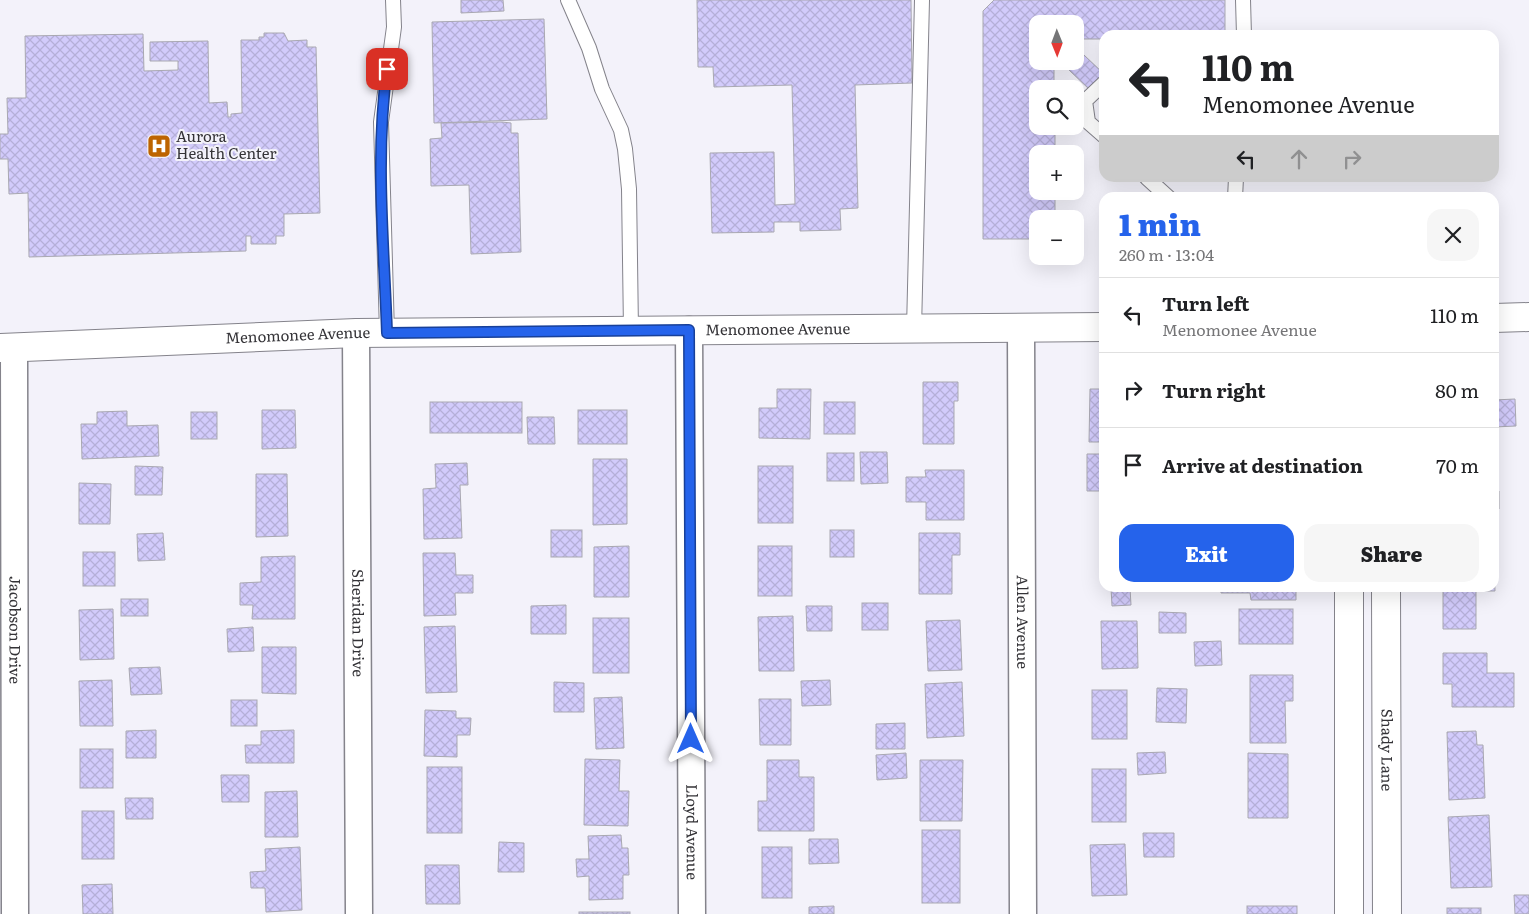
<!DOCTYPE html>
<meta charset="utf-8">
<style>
body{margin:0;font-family:Literata,serif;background:#f6f6f6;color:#202124;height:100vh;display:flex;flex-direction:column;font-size:19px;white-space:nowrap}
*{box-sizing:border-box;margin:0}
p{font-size:16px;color:#757577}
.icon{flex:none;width:28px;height:28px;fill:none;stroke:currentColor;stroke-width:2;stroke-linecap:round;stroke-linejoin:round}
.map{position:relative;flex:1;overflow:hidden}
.drawer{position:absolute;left:1099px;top:192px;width:400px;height:400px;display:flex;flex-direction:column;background:#fff;border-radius:15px;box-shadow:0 5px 20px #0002}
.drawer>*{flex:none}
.guide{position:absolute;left:1099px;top:30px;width:400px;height:152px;border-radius:15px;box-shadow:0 5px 20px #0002;background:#fff;color:#202124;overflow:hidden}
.needle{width:32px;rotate:179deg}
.fabs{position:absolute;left:1029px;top:15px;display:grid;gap:10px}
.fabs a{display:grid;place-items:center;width:55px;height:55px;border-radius:10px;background:#fff;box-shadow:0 5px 20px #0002;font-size:25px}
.pin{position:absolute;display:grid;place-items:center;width:42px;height:42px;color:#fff;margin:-21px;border-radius:10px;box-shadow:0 2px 8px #0006}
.me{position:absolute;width:55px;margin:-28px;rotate:0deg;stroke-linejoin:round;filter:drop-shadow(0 0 4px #0008)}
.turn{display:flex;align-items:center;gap:18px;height:105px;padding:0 20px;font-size:22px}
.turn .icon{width:65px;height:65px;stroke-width:2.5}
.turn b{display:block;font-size:35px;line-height:42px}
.lanes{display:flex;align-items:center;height:48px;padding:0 20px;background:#0003;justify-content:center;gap:25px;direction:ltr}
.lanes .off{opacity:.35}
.round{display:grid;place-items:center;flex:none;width:52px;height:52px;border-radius:15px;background:#f6f6f6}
.head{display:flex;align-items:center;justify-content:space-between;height:85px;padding:0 20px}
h1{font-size:30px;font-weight:800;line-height:38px;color:#2563eb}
.primary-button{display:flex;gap:10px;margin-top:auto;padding:10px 20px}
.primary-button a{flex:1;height:58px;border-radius:15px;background:#2563eb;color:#fff;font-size:20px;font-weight:800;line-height:58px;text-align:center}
.primary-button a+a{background:#f6f6f6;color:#202124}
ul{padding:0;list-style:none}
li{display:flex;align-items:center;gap:15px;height:75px;padding:0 20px;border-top:1px solid #e0e0e0}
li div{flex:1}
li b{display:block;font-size:19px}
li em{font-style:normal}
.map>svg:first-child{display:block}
.building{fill:url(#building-cross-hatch);stroke:#a9a8b1}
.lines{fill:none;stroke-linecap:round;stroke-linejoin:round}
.service-casing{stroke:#84838b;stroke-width:16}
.minor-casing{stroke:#84838b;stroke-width:29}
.tertiary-casing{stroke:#84838b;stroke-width:30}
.service{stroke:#fff;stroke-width:14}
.minor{stroke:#fff;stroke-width:26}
.tertiary{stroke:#fff;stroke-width:28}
.route-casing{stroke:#184099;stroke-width:12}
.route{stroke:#2563eb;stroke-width:9}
.labels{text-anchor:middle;stroke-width:4;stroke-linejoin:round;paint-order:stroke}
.poi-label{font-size:15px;fill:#343337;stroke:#f3f2fa;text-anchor:start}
.street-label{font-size:15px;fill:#343337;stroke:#f3f2fa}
</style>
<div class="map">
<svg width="1529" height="914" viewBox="0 0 1529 914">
<defs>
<pattern id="building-cross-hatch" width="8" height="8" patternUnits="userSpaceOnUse" patternTransform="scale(1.25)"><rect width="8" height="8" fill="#d2cbfb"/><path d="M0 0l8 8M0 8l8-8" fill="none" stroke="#b5afd8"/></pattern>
</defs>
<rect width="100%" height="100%" fill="#f3f2fa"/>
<!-- building -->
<g class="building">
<polygon points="461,0 503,0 504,11 461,13"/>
<polygon points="697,0 911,0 912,83 855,85 858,208 840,209 841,230 800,231 800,222 774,222 774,232 712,233 710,153 774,152 775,205 795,204 792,85 714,87 713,67 698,67"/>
<polygon points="994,0 1225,0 1225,32 1220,32 1220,35 1104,35 1104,39 1083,39 1075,48 1075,24 1038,24 1038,61 1062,61 1054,69 1054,89 1038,89 1038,126 1055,126 1055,154 1038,154 1038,191 1055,191 1055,219 1038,219 1038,239 983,239 983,11"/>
<polygon points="544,19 547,119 434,123 432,22"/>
<polygon points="264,33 284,33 288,41 307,40 307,47 316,47 320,213 284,214 284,236 276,236 276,244 251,244 251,236 246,236 246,251 29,257 28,193 9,194 8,159 0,159 0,134 8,134 7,98 26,98 25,36 143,34 144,71 178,70 178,61 150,61 150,42 208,41 209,103 227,102 228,117 231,117 231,114 242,113 241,40 259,40 259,37 264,37"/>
<polygon points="1075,50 1082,55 1084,55 1104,74 1091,91 1069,70 1071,68 1064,61 1075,61"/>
<polygon points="502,122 511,123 511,133 518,133 521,252 471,254 469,185 431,186 430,139 442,138 441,123"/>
<polygon points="923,382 958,382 958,401 954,401 954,444 923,444"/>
<polygon points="777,389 811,389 810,439 759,438 759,408 777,408"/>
<polygon points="1090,389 1104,389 1104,442 1089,442"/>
<polygon points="1515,399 1516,426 1494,427 1494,400"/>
<rect x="430" y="402" width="92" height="31"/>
<rect x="824" y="402" width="31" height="32"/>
<polygon points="262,410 295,410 296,448 262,449"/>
<rect x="578" y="410" width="49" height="34"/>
<polygon points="127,411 127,426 158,425 159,456 82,459 81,424 97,424 97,412"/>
<rect x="191" y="412" width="26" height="27"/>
<polygon points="527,417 554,417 555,444 528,444"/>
<polygon points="860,452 887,452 888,483 861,484"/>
<rect x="827" y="453" width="27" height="28"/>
<polygon points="1087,454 1104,454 1104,536 1101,536 1101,491 1087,491"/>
<polygon points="593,459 627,459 627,524 593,525"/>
<polygon points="467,463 468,485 460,485 462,538 424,539 423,489 436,488 435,464"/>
<polygon points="135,466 163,467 162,495 135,495"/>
<rect x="758" y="466" width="35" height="57"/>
<polygon points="925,470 964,470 964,520 926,520 926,502 906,502 906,477 926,477"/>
<polygon points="256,474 287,474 288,536 256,537"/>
<polygon points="79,483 111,484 110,524 79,524"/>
<polygon points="1494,490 1499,491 1499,509 1494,509"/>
<rect x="551" y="530" width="31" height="27"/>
<rect x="830" y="530" width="24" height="27"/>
<polygon points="163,533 165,560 138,561 137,534"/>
<polygon points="919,533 960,533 960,555 952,555 952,594 919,594"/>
<polygon points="629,546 629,597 594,597 594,547"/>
<rect x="758" y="546" width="34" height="50"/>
<rect x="83" y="552" width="32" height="34"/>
<polygon points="423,553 455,553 456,575 473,575 473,593 455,593 456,615 424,616"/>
<polygon points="295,556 295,619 252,619 253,605 240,605 240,583 261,582 261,557"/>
<polygon points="1494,560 1495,591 1476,591 1476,629 1443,629 1443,588 1494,588"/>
<polygon points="1111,588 1130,588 1131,605 1112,606"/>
<polygon points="1221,588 1296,588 1296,600 1251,600 1250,593 1221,593"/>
<rect x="121" y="599" width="27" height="17"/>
<rect x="862" y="603" width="26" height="27"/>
<polygon points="566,605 566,634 531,634 531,606"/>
<polygon points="806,606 832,606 832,631 807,631"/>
<polygon points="113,609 114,659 80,660 79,610"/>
<rect x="1239" y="609" width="54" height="35"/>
<polygon points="1159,612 1186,613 1186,633 1159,633"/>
<polygon points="793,616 794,671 759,671 758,617"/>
<rect x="593" y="618" width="36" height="55"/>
<polygon points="960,620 962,670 928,671 926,621"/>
<polygon points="1101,621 1137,621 1138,668 1102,669"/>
<polygon points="455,626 457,692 426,693 424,627"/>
<polygon points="253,627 254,651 228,652 227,629"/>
<polygon points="1221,641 1222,665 1195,666 1194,642"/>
<polygon points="262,647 296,647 296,694 262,693"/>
<polygon points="1443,653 1487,653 1487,673 1514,673 1514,707 1452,707 1452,684 1443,684"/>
<polygon points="160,667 162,694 131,695 129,668"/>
<polygon points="1250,675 1293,675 1293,701 1285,701 1286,743 1250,743"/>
<polygon points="112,680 113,726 80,726 79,681"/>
<polygon points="830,680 831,705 802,706 801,681"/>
<polygon points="554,682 584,683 584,712 554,712"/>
<polygon points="962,682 964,736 927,738 925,684"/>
<polygon points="1157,688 1187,689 1186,723 1156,722"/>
<rect x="1092" y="690" width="35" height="49"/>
<polygon points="622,697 624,748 596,749 594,698"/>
<polygon points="759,699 791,699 791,745 760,745"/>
<rect x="231" y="700" width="26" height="26"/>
<polygon points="425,710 456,711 456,718 471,718 470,735 457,735 457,757 424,756"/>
<polygon points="905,723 905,749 876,749 876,724"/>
<polygon points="156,730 156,758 126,758 126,731"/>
<polygon points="294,730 294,763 246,763 245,745 261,745 261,731"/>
<polygon points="1476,731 1477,745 1483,745 1485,798 1449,800 1447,732"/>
<rect x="80" y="749" width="33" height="39"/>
<polygon points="1165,752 1166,773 1138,775 1137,753"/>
<polygon points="906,753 907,778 877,780 876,755"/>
<polygon points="1248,753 1288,754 1288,818 1248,818"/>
<polygon points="585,759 620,760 619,791 629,791 628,826 584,825"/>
<polygon points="767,760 799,760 799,777 814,777 814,831 758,831 758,801 767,801"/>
<polygon points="920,760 963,760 962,821 920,821"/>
<rect x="427" y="767" width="35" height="66"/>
<rect x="1092" y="769" width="34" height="53"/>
<polygon points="221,775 249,775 249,802 222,802"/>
<polygon points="297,791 298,837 265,837 265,792"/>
<polygon points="125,798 153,798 153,819 126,819"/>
<rect x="82" y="811" width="32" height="48"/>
<polygon points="1489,815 1492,887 1451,888 1448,817"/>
<rect x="922" y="830" width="38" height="73"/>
<polygon points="1143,833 1174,833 1174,857 1144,857"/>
<polygon points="621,835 622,848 628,848 629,875 623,875 623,899 589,900 589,876 577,877 576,859 589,859 588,836"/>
<polygon points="809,839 838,839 839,863 809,864"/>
<polygon points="499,842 524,843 524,872 498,872"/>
<polygon points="1125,844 1127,895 1092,896 1090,845"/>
<polygon points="300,847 302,910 266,912 265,888 251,888 250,872 266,871 265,849"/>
<rect x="762" y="847" width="30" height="51"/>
<polygon points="425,865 459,865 460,904 426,904"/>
<polygon points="112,884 113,914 83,914 82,885"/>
<polygon points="1514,895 1529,895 1529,914 1515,914"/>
<polygon points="834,906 834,914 809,914 809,907"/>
<rect x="1247" y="906" width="50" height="8"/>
<rect x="1447" y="908" width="34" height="6"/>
<rect x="579" y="912" width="51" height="2"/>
</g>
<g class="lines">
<!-- service casing -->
<g class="service-casing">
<g id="service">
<polyline points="568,0 589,48 602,89 621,130 625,149 629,189 631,330"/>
<polyline points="1243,0 1244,35"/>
<polyline points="1104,83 1085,101 1088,122 1104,136"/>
<polyline points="1147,178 1169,198"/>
<polyline points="1235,198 1236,178"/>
<polyline points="914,329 922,0"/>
<polyline points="387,333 381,122 394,27 393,0"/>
</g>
</g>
<!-- minor casing -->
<g class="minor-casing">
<g id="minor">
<path id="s1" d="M1021 328 1023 914"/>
<path id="s2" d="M689 330 692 914"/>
<path id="s3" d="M356 333 359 914"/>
<path id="s4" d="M14 348 15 914"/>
</g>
</g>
<!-- tertiary casing -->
<g class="tertiary-casing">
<g id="tertiary">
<polyline points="1494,318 1529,317"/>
<path id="s5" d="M0 348 356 333 1104 327"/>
<path id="s6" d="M1386 588 1387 914"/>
<polyline points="1349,914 1349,588"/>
</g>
</g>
<!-- service -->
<use href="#service" class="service"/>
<!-- minor -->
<use href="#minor" class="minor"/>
<!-- tertiary -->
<use href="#tertiary" class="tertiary"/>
</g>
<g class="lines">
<!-- route casing -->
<g class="route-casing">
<path id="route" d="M387 69C375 156 384 245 387 333L689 330 691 739"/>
</g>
<!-- route -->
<use href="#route" class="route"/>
</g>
<!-- icons -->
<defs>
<g id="hospital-square" transform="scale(1.25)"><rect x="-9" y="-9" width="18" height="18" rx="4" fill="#bd6400" stroke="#f3f2fa"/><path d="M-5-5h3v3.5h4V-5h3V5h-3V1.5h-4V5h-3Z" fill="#fff"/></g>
</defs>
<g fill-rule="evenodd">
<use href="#hospital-square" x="159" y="146"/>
</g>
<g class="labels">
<!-- poi labels -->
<g class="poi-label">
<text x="176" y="142">Aurora<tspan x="176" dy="17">Health Center</tspan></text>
</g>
<!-- street labels -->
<g class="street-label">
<text dy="5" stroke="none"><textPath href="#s5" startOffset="778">Menomonee Avenue</textPath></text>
<text dy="5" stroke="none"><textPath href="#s5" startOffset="298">Menomonee Avenue</textPath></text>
<text dy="5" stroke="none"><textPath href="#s1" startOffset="294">Allen Avenue</textPath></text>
<text dy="5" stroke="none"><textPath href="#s3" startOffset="290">Sheridan Drive</textPath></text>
<text dy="5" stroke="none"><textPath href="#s4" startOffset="282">Jacobson Drive</textPath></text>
<text dy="5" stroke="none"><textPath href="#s6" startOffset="162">Shady Lane</textPath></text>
<text dy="5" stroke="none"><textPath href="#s2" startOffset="502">Lloyd Avenue</textPath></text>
</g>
</g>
</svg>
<div class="fabs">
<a><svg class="needle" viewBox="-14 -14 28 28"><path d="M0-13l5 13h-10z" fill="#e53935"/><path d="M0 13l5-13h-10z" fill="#757577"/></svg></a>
<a><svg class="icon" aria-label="search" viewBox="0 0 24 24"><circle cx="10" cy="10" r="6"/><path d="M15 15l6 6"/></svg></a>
<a>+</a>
<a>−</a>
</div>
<div class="pin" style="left:387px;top:69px;background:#d93025"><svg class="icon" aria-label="arrive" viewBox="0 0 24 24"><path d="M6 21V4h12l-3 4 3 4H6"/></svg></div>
<svg class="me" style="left:691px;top:739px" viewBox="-20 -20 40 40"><path d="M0-17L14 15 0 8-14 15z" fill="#2563eb" stroke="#fff" stroke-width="4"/></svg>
<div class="guide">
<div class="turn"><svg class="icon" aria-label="left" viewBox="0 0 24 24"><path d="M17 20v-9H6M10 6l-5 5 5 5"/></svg><div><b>110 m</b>Menomonee Avenue</div></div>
<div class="lanes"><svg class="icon" aria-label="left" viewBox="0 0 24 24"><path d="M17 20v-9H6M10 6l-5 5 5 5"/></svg><svg class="icon off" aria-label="ahead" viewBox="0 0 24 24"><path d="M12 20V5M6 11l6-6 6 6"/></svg><svg class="icon off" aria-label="right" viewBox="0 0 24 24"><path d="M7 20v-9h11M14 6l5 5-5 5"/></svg></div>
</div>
<section class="drawer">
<div class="head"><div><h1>1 min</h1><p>260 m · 13:04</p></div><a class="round"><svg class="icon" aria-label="close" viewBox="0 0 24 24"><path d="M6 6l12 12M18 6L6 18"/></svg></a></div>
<ul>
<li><svg class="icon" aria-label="left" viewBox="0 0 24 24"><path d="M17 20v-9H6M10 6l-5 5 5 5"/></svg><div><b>Turn left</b><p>Menomonee Avenue</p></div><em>110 m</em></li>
<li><svg class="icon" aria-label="right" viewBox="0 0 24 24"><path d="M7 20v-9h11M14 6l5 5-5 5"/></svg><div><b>Turn right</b></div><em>80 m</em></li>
<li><svg class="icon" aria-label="arrive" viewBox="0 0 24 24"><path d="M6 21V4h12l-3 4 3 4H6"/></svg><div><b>Arrive at destination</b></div><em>70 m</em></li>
</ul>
<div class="primary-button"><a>Exit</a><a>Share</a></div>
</section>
</div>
